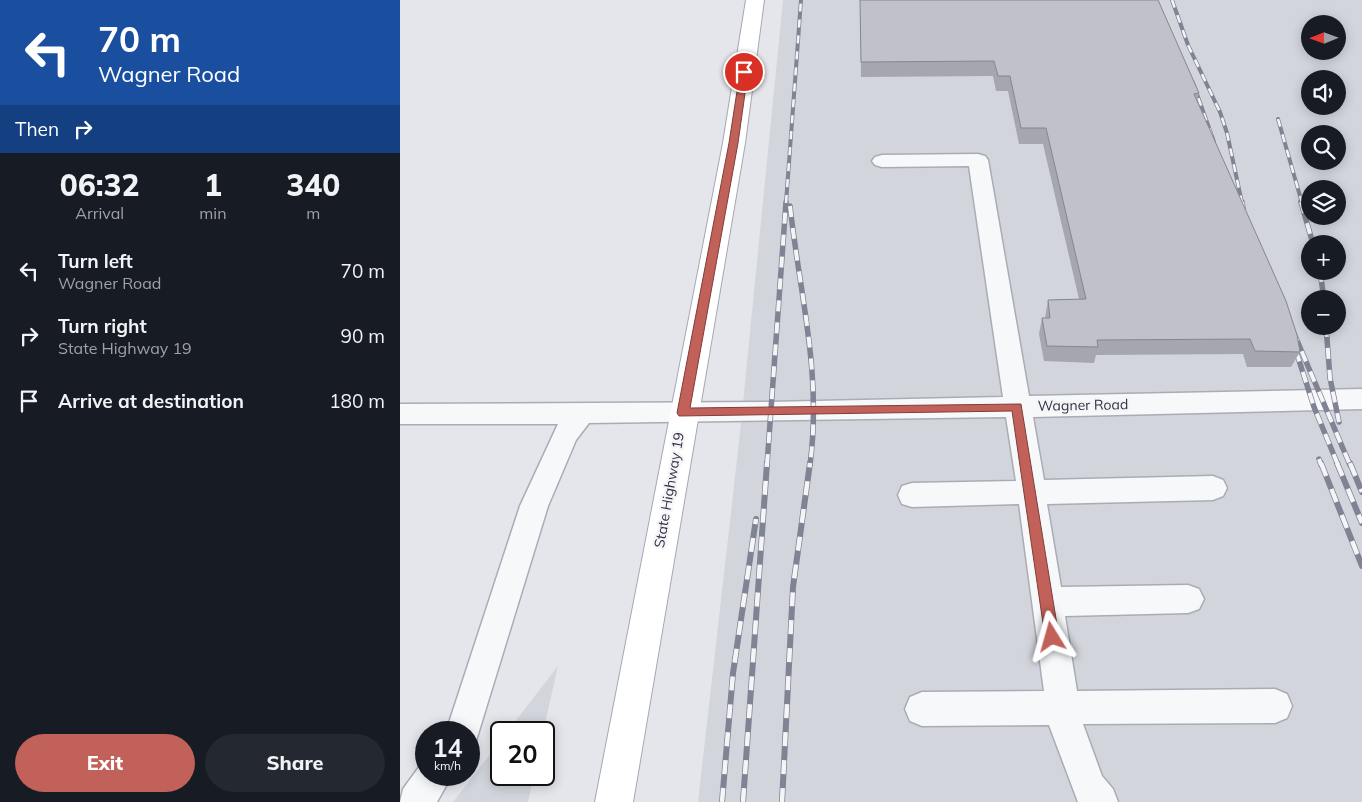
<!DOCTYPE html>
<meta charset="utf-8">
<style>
body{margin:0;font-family:Mulish,sans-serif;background:#242831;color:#f1f3f6;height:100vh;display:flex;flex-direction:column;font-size:19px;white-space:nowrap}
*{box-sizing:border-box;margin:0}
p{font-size:16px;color:#9ea1a6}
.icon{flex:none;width:28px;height:28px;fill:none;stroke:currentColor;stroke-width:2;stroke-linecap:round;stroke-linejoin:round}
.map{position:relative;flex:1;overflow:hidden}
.drawer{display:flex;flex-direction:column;background:#171b24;width:400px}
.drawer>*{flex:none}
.top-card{background:#1a4fa0;color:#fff;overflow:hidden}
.needle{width:32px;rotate:269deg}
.buttons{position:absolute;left:901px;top:15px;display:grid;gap:10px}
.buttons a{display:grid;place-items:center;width:45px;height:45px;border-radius:50%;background:#171b24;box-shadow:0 2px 12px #0003;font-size:25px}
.speed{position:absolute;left:15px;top:721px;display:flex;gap:10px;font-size:25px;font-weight:700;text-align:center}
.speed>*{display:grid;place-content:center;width:65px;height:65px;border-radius:50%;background:#171b24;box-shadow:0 2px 12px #0003;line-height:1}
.speed small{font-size:12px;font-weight:400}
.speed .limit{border:2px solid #111;border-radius:8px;background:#fff;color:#111}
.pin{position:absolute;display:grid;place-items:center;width:42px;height:42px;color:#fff;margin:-21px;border:2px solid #fff;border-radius:50%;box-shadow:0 1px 5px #0007}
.me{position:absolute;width:55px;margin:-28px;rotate:352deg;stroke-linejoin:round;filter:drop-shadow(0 0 4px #0008)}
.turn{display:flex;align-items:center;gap:18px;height:105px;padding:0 15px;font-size:22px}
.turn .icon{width:65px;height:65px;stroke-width:2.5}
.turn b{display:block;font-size:35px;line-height:42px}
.then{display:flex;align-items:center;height:48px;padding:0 15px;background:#0003;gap:10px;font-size:19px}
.eta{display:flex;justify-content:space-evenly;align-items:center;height:85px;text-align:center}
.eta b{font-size:30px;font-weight:800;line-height:35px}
.action{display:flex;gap:10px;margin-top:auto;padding:10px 15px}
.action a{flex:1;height:58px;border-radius:30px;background:#c16159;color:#fff;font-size:20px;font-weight:800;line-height:58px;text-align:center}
.action a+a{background:#242831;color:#f1f3f6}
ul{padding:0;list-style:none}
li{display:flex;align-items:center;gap:15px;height:65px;padding:0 15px}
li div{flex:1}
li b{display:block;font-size:19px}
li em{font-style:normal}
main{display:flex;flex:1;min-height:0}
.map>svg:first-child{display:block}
.built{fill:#d3d5dd;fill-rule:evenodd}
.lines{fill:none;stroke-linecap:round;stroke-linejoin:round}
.minor-casing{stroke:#aaacb5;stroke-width:3}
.major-casing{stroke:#a5a8b5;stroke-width:2}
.minor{fill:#f7f8fa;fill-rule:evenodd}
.major{fill:#fff;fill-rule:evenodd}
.rail-far2-casing{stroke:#808393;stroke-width:4}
.rail-far1-casing{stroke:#808393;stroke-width:5.5}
.rail-casing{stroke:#808393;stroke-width:6}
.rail-far2{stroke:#f5f5f8;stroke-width:2.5;stroke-dasharray:8;stroke-linecap:butt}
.rail-far1{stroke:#f5f5f8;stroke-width:4;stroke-dasharray:11;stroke-linecap:butt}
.rail{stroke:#f5f5f8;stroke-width:4.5;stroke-dasharray:14;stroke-linecap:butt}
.wall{fill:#a5a6ae}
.building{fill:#c0c1ca;stroke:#86878d}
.route{fill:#c16159;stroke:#7d3f3a}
.labels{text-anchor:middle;stroke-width:4.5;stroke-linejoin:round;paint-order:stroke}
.street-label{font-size:14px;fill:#2e3142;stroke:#f5f5f8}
</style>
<main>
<section class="drawer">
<div class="top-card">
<div class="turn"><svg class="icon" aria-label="left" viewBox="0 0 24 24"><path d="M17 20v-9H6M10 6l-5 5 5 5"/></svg><div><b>70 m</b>Wagner Road</div></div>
<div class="then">Then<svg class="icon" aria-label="right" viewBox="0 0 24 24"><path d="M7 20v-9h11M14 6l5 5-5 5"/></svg></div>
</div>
<div class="eta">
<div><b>06:32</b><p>Arrival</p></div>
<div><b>1</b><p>min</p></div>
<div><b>340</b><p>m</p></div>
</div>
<ul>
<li><svg class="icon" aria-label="left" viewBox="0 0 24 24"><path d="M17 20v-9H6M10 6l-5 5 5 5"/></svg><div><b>Turn left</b><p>Wagner Road</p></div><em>70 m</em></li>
<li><svg class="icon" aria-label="right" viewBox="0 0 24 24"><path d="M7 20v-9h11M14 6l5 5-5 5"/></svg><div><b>Turn right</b><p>State Highway 19</p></div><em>90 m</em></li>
<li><svg class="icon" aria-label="arrive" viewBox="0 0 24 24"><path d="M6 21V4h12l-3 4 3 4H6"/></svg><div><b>Arrive at destination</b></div><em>180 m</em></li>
</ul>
<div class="action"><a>Exit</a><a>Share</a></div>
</section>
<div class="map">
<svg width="962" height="802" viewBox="0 0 962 802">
<rect width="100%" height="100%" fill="#e5e6eb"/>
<!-- built -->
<g class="built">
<path d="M383 0H962V802H298L340 433ZM910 24H938V51H910ZM910 79H938V106H910ZM910 134H938V161H910ZM910 189H938V216H910ZM910 244H938V271H910ZM910 299H938V326H910Z"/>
<polygon points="158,666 143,732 107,732"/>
<polygon points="101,740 101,775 134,775 128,802 53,802"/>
</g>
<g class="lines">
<!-- minor casing -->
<g class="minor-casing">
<g id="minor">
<polygon points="578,154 585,156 588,160 629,396 962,389 962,409 633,417 644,480 813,476 823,480 827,488 823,496 813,500 647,504 661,587 788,585 799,589 804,599 799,609 788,613 665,616 677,691 875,689 887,694 892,706 887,718 875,723 683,724 702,776 713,789 718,802 678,802 649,725 522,726 510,721 505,709 510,697 522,692 644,691 619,504 512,507 502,504 498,495 502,486 512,483 616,481 606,417 189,423 176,440 148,506 75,744 69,747 69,732 46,732 120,506 158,424 0,424 0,404 370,402 603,397 569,166 482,167 475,165 472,161 475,157 482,155"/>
<polygon points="26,761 26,775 52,775 37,802 0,802 3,789 22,763"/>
</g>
</g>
<!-- major casing -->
<g class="major-casing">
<polygon id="major" points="346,0 364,0 345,143 233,802 195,802 323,143"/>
</g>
<!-- minor -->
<use href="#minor" class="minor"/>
<!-- major -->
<use href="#major" class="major"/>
<!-- rail-far2 casing -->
<g class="rail-far2-casing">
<g id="rail-far2">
<polyline points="772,0 788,45 820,112 827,133 842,203"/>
<polyline points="793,83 814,142"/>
<polyline points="878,119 902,203"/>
<polyline points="386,203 401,0"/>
</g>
</g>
<!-- rail-far1 casing -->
<g class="rail-far1-casing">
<g id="rail-far1">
<polyline points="842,202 843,208"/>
<polyline points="901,202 913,244"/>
<path d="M390 206C400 297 422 372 410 465"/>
<polyline points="920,271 924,299"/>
<polyline points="926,326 930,378 939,422"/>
<polyline points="893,331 950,465"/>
<polyline points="896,351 914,407 938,465"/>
<polyline points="919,459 921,465"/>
<polyline points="367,465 386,202"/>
</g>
</g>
<!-- rail casing -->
<g class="rail-casing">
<g id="rail">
<polyline points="921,463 962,566"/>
<polyline points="937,463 962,523"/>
<polyline points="950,463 962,492"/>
<polyline points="322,802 333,673 356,519"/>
<polyline points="343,802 367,463"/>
<polyline points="382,802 393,587 410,463"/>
</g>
</g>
<!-- rail-far2 -->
<use href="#rail-far2" class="rail-far2"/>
<!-- rail-far1 -->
<use href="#rail-far1" class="rail-far1"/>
<!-- rail -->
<use href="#rail" class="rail"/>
</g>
<!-- wall -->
<polygon class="wall" points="460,0 799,93 797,100 900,352 891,367 847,367 843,354 696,355 694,363 644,361 639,334 642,318 645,318 648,300 679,299 643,144 619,144 608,91 596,91 593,76 461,77"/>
<!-- building -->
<polygon class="building" points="460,0 758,0 799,93 794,94 886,301 897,335 900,352 855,351 850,339 697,340 698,347 647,346 642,318 650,318 648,300 686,299 646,128 621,128 610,76 598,76 594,61 461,62"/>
<!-- route -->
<polygon class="route" points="344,69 348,72 338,143 290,408 621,404 659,637 657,642 652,644 647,642 645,637 612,411 279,416 277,413 329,143 340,72"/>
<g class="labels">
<!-- street labels -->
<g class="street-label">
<text transform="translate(683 405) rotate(-1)" y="5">Wagner Road</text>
<text transform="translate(269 490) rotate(-80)" y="5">State Highway 19</text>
</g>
</g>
</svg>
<div class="buttons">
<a><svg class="needle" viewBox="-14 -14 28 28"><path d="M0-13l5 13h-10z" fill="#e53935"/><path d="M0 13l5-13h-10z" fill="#9ea1a6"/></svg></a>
<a><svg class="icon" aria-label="sound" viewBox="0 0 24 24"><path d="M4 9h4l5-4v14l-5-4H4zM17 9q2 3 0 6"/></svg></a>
<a><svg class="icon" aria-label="search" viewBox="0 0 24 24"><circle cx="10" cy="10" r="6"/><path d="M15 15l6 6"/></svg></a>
<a><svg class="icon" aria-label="layers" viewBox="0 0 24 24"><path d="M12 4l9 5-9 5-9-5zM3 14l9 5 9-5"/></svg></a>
<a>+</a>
<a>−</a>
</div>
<div class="speed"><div>14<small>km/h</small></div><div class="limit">20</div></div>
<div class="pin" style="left:344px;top:72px;background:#d93025"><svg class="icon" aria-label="arrive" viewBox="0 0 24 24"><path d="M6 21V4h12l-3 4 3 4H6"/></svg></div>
<svg class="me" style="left:652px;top:637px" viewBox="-20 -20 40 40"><path d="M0-17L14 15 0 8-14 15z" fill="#c16159" stroke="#fff" stroke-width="4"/></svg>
</div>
</main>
